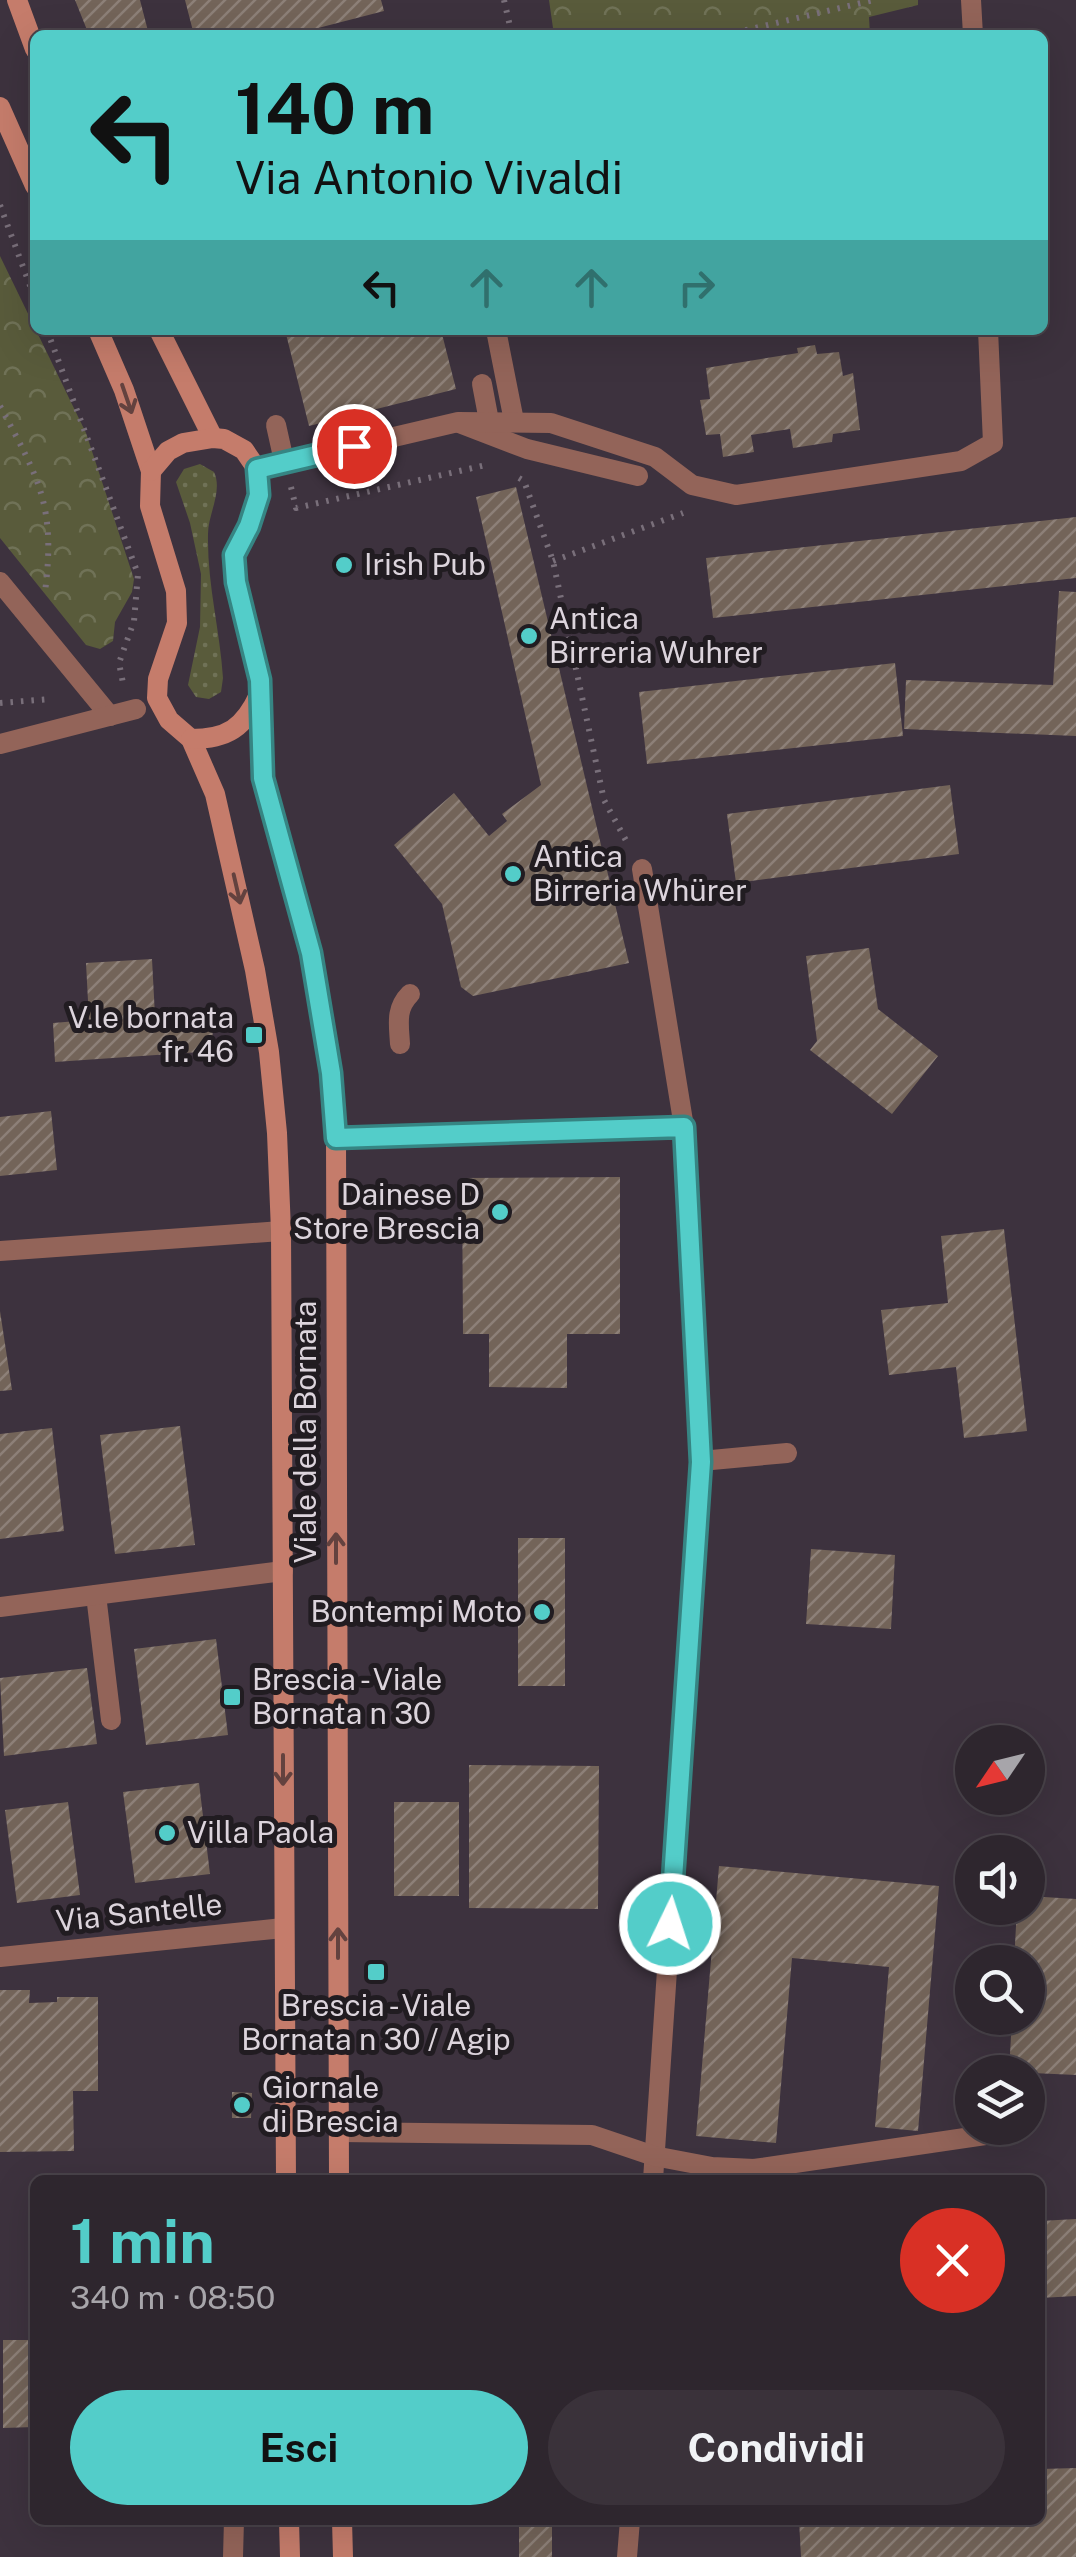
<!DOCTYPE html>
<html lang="it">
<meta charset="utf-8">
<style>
body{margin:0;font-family:"Public Sans",sans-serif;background:#3a323a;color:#f1f3f6;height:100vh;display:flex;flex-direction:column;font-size:38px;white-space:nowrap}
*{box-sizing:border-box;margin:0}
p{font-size:32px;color:#a7a5aa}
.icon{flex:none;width:55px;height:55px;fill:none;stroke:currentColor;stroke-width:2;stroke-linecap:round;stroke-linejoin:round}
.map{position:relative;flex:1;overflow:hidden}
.panel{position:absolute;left:30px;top:2175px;width:1015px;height:350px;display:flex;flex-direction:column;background:#2e262e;border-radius:15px;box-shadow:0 10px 40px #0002,0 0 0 2px #49434a}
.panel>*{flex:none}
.guide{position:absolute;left:30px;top:30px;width:1018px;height:305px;border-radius:15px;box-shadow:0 10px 40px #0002,0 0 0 2px #49434a;background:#53cdc9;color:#111;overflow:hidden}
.needle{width:65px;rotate:235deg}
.buttons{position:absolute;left:955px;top:1725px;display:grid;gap:20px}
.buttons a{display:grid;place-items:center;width:90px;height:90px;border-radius:50%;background:#2e262e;box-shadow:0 10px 40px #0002,0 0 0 2px #49434a;font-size:50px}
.pin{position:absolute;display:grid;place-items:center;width:85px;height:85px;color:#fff;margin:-42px;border:5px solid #fff;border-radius:50%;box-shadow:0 2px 10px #0007}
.me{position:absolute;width:110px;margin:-55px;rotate:4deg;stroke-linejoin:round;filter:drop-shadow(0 0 8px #0008)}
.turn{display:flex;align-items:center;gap:35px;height:210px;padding:0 40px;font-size:45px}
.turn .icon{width:130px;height:130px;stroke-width:2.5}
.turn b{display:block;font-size:70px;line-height:85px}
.lanes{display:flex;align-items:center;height:95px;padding:0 40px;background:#0003;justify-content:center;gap:50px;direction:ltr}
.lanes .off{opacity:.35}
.round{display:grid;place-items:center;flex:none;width:105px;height:105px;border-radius:52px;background:#3a323a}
.headline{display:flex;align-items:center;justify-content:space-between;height:170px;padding:0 40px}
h1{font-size:60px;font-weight:700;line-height:75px;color:#53cdc9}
.primary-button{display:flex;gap:20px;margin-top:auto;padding:20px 40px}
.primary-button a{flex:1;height:115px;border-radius:60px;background:#53cdc9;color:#111;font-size:40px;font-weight:700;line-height:115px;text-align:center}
.primary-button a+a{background:#3a323a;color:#f1f3f6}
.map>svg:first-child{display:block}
.grass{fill:url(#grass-dots)}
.park{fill:url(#park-crowns)}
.building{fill:url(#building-hatch)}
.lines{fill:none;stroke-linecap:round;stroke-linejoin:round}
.path{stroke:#796f7a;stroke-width:6;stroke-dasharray:2.5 8;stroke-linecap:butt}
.service{stroke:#936459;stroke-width:20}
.pedestrian{stroke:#936459;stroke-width:20}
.minor{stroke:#936459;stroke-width:20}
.secondary{stroke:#c57c6b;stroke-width:20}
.oneway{stroke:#63423f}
.route-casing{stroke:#368583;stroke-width:25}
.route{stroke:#53cdc9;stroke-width:18}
.poi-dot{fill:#53cdc9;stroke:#211c21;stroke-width:4}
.labels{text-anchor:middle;stroke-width:10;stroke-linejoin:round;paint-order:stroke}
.poi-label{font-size:30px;fill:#dcd4dc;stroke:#211c21;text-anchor:start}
.street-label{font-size:30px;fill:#dcd4dc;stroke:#211c21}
</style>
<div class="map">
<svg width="1076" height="2557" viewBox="0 0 1076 2557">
<defs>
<pattern id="grass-dots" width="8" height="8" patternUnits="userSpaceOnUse" patternTransform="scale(2.5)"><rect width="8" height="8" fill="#595b3b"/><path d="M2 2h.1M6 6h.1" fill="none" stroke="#707257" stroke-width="1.8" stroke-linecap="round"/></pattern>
<pattern id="park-crowns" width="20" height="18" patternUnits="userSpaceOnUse" patternTransform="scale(2.5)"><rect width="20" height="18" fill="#595b3b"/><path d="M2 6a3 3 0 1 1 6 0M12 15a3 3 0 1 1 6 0" fill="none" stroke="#707257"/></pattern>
<pattern id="building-hatch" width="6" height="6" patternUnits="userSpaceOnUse" patternTransform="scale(2.5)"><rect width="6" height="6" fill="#736459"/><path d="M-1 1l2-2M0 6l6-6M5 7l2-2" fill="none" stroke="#8d8078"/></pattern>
</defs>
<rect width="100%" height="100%" fill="#3d323e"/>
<!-- grass -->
<path class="grass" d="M200 464 214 472C223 491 208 514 208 534 207 584 220 630 223 678L221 692 209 699 196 697 188 685 200 627 201 574 190 523 176 482 184 469Z"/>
<!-- park -->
<g class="park">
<polygon points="549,0 918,0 918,5 869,17 870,35 554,35"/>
<polygon points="0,256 86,433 134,579 132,592 115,622 113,641 100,649 86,645 0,538"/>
</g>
<!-- building -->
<g class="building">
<polygon points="75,0 140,0 149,35 89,35"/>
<polygon points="185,0 381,0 384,11 291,35 194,35"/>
<polygon points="285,330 441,330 456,389 309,426"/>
<polygon points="815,345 817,354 839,352 843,376 853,373 860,430 833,434 832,442 793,448 790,429 751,435 754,452 723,457 720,434 706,435 700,400 710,399 706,368 798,353 797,348"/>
<polygon points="516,487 629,963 473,996 461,987 442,904 394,845 454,793 489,836 507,821 502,814 541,785 476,497"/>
<polygon points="1076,517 1076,578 713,618 706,558"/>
<polygon points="1059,591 1076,592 1076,736 904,729 906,680 1053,685"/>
<polygon points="895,663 903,736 647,764 639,692"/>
<polygon points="950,785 959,854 736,883 727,814"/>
<polygon points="869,948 878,1009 938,1056 892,1114 810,1050 817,1041 806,956"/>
<polygon points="152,959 155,1016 211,1012 214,1051 55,1062 53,1023 89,1020 86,963"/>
<polygon points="51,1111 57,1170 0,1176 0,1117"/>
<polygon points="620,1177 620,1334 567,1334 567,1388 489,1387 489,1334 463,1334 462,1178"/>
<polygon points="1004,1229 1027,1431 964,1438 956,1367 889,1375 881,1310 948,1303 941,1236"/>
<polygon points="0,1311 12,1390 0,1391"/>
<polygon points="180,1426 195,1545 115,1554 100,1435"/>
<polygon points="52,1428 64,1531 0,1539 0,1434"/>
<rect x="518" y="1538" width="47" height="148"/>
<polygon points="811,1549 895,1555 891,1629 806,1624"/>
<polygon points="216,1639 228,1735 146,1745 134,1649"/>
<polygon points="87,1668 97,1744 4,1756 0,1678"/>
<polygon points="469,1765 599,1766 598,1909 469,1908"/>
<polygon points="199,1783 210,1874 135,1883 123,1792"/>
<polygon points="68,1802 80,1895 17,1903 5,1810"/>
<rect x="394" y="1802" width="65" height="94"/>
<polygon points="719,1866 939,1886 918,2131 875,2127 889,1967 792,1958 776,2143 696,2136"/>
<polygon points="1028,1896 1076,1899 1076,2075 1009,2072 1012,2018 1028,2018 1028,1962 1014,1962 1017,1908 1028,1908"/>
<polygon points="0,1990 30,1990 29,2003 57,2002 57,1997 98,1997 98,2091 73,2091 74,2151 0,2152"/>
<polygon points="232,2092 252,2093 251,2118 232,2118"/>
<polygon points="1076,2219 1076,2296 1040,2298 1040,2221"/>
<polygon points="3,2340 35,2340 35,2427 3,2428"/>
<polygon points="1076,2468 1076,2557 801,2557 799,2520 1040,2520 1040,2469"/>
<rect x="519" y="2523" width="33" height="34"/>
</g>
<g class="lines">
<!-- path -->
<g class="path">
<polyline points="504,0 512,35"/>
<polyline points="725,35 874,0"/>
<polyline points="0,205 35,299"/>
<polyline points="47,330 138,574 134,621 119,663 123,683"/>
<path d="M0 406C39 479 56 506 45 592"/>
<polyline points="519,478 524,481 553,561 604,800 629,846"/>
<polyline points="291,487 296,508 486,465"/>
<polyline points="553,561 683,513"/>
<polyline points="0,703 50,699"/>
</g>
<!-- service -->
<g class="service">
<polyline points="496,330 514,421"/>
<polyline points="459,423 527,449 638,476"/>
<path d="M400 1044C399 1025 395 1009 410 994"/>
<polyline points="0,1251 281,1231"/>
<polyline points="96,1595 111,1720"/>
</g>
<!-- pedestrian -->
<g class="pedestrian">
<polyline points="482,384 489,421"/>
<polyline points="276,425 284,461"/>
</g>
<!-- minor -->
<g class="minor">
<polyline points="971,0 973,35"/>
<polyline points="257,469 458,422 551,423 655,457 692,485 736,495 961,461 993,443 988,330"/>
<polyline points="0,582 110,716"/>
<polyline points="0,744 136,709"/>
<polyline points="642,869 684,1127 701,1461 653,2180"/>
<polyline points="336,1137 684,1127"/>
<polyline points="701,1461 787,1453"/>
<polyline points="0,1607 283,1571"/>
<polyline points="0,1957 283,1928"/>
<polyline points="339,2132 592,2135 654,2156 712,2167 754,2169 992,2134"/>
<polyline points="233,2557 234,2520"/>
<polyline points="627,2557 630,2520"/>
</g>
<!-- secondary -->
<g class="secondary">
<polyline points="17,0 35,49"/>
<polyline points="0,107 35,186"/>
<polyline points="98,330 124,390 151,471 150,506 176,591 177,623 158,679 157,698 169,720 191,739 215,794 255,970 269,1052 277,1133 281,1231 286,2180"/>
<polyline points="159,330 213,438"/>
<polyline points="151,471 168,451 183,443 213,438 224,439 244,450 257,469 259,495 249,526 235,555 235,582 259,680 263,778 311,953 331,1073 336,1137 339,2180"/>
<path d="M191 739C227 739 244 728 259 695"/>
<polyline points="289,2520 290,2557"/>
<polyline points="342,2520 343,2557"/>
</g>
</g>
<!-- one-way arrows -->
<defs><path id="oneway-shaft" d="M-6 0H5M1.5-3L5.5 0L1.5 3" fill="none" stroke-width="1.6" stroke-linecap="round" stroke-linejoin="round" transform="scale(2.5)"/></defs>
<g class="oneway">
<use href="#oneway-shaft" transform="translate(127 399) rotate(71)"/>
<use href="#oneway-shaft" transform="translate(237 889) rotate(77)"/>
<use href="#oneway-shaft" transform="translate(336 1548) rotate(-90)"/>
<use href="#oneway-shaft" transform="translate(283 1770) rotate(90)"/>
<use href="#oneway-shaft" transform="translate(338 1943) rotate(-90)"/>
</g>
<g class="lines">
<!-- route casing -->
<g class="route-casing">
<polyline id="route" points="354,446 257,469 259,495 249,526 234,555 236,582 260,680 263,778 311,953 331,1073 336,1138 684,1127 701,1462 670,1924"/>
</g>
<!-- route -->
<use href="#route" class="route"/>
</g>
<!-- markers -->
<g class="poi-dot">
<circle cx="344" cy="565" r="10"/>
<circle cx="529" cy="636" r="10"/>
<circle cx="513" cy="874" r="10"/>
<rect x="244" y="1025" width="20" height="20" rx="5"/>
<circle cx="500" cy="1212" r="10"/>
<circle cx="542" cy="1612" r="10"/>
<rect x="222" y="1687" width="20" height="20" rx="5"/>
<circle cx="167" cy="1833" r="10"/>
<rect x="366" y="1962" width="20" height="20" rx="5"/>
<circle cx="242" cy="2105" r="10"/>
</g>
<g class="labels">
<!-- poi labels -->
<g class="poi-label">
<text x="364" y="575">Irish Pub</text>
<text x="549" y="629">Antica<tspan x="549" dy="34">Birreria Wuhrer</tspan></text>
<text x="533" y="867">Antica<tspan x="533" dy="34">Birreria Whürer</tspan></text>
<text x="234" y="1028" text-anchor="end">V.le bornata<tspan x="234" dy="34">fr. 46</tspan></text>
<text x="480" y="1205" text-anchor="end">Dainese D<tspan x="480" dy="34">Store Brescia</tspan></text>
<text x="522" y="1622" text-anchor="end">Bontempi Moto</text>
<text x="252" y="1690">Brescia - Viale<tspan x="252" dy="34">Bornata n 30</tspan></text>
<text x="187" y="1843">Villa Paola</text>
<text x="376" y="2016" text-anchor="middle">Brescia - Viale<tspan x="376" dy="34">Bornata n 30 / Agip</tspan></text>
<text x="262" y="2098">Giornale<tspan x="262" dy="34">di Brescia</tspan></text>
</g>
<!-- street labels -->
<g class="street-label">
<text transform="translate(306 1432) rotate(-90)" y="10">Viale della Bornata</text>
<text transform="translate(139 1913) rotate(-6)" y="10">Via Santelle</text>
</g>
</g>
</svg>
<div class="buttons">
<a><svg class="needle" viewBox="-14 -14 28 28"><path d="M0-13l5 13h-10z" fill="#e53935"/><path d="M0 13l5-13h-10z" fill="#a7a5aa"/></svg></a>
<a><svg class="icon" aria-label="sound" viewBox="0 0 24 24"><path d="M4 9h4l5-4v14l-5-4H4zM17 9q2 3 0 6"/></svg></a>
<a><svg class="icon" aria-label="search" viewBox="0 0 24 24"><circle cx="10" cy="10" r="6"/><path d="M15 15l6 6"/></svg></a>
<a><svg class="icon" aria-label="layers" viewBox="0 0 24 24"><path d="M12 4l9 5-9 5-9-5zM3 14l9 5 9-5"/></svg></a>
</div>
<div class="pin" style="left:354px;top:446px;background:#d93025"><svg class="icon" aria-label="arrive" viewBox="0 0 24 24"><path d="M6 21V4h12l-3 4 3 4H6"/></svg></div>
<svg class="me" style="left:670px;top:1924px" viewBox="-20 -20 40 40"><circle r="17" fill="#53cdc9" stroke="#fff" stroke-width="3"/><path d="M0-11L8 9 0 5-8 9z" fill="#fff"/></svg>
<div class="guide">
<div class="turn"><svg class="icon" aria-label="left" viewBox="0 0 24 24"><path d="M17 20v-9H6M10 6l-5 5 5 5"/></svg><div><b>140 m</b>Via Antonio Vivaldi</div></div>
<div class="lanes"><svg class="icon" aria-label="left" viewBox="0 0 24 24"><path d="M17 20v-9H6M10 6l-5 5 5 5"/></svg><svg class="icon off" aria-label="ahead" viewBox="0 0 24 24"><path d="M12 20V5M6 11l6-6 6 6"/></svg><svg class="icon off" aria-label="ahead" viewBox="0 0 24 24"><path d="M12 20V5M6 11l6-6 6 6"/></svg><svg class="icon off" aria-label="right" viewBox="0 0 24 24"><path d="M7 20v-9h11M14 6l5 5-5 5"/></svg></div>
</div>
<section class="panel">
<div class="headline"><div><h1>1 min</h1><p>340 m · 08:50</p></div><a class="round" style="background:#d93025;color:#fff"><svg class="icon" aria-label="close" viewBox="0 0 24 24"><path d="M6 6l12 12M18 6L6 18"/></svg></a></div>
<div class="primary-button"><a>Esci</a><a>Condividi</a></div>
</section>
</div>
